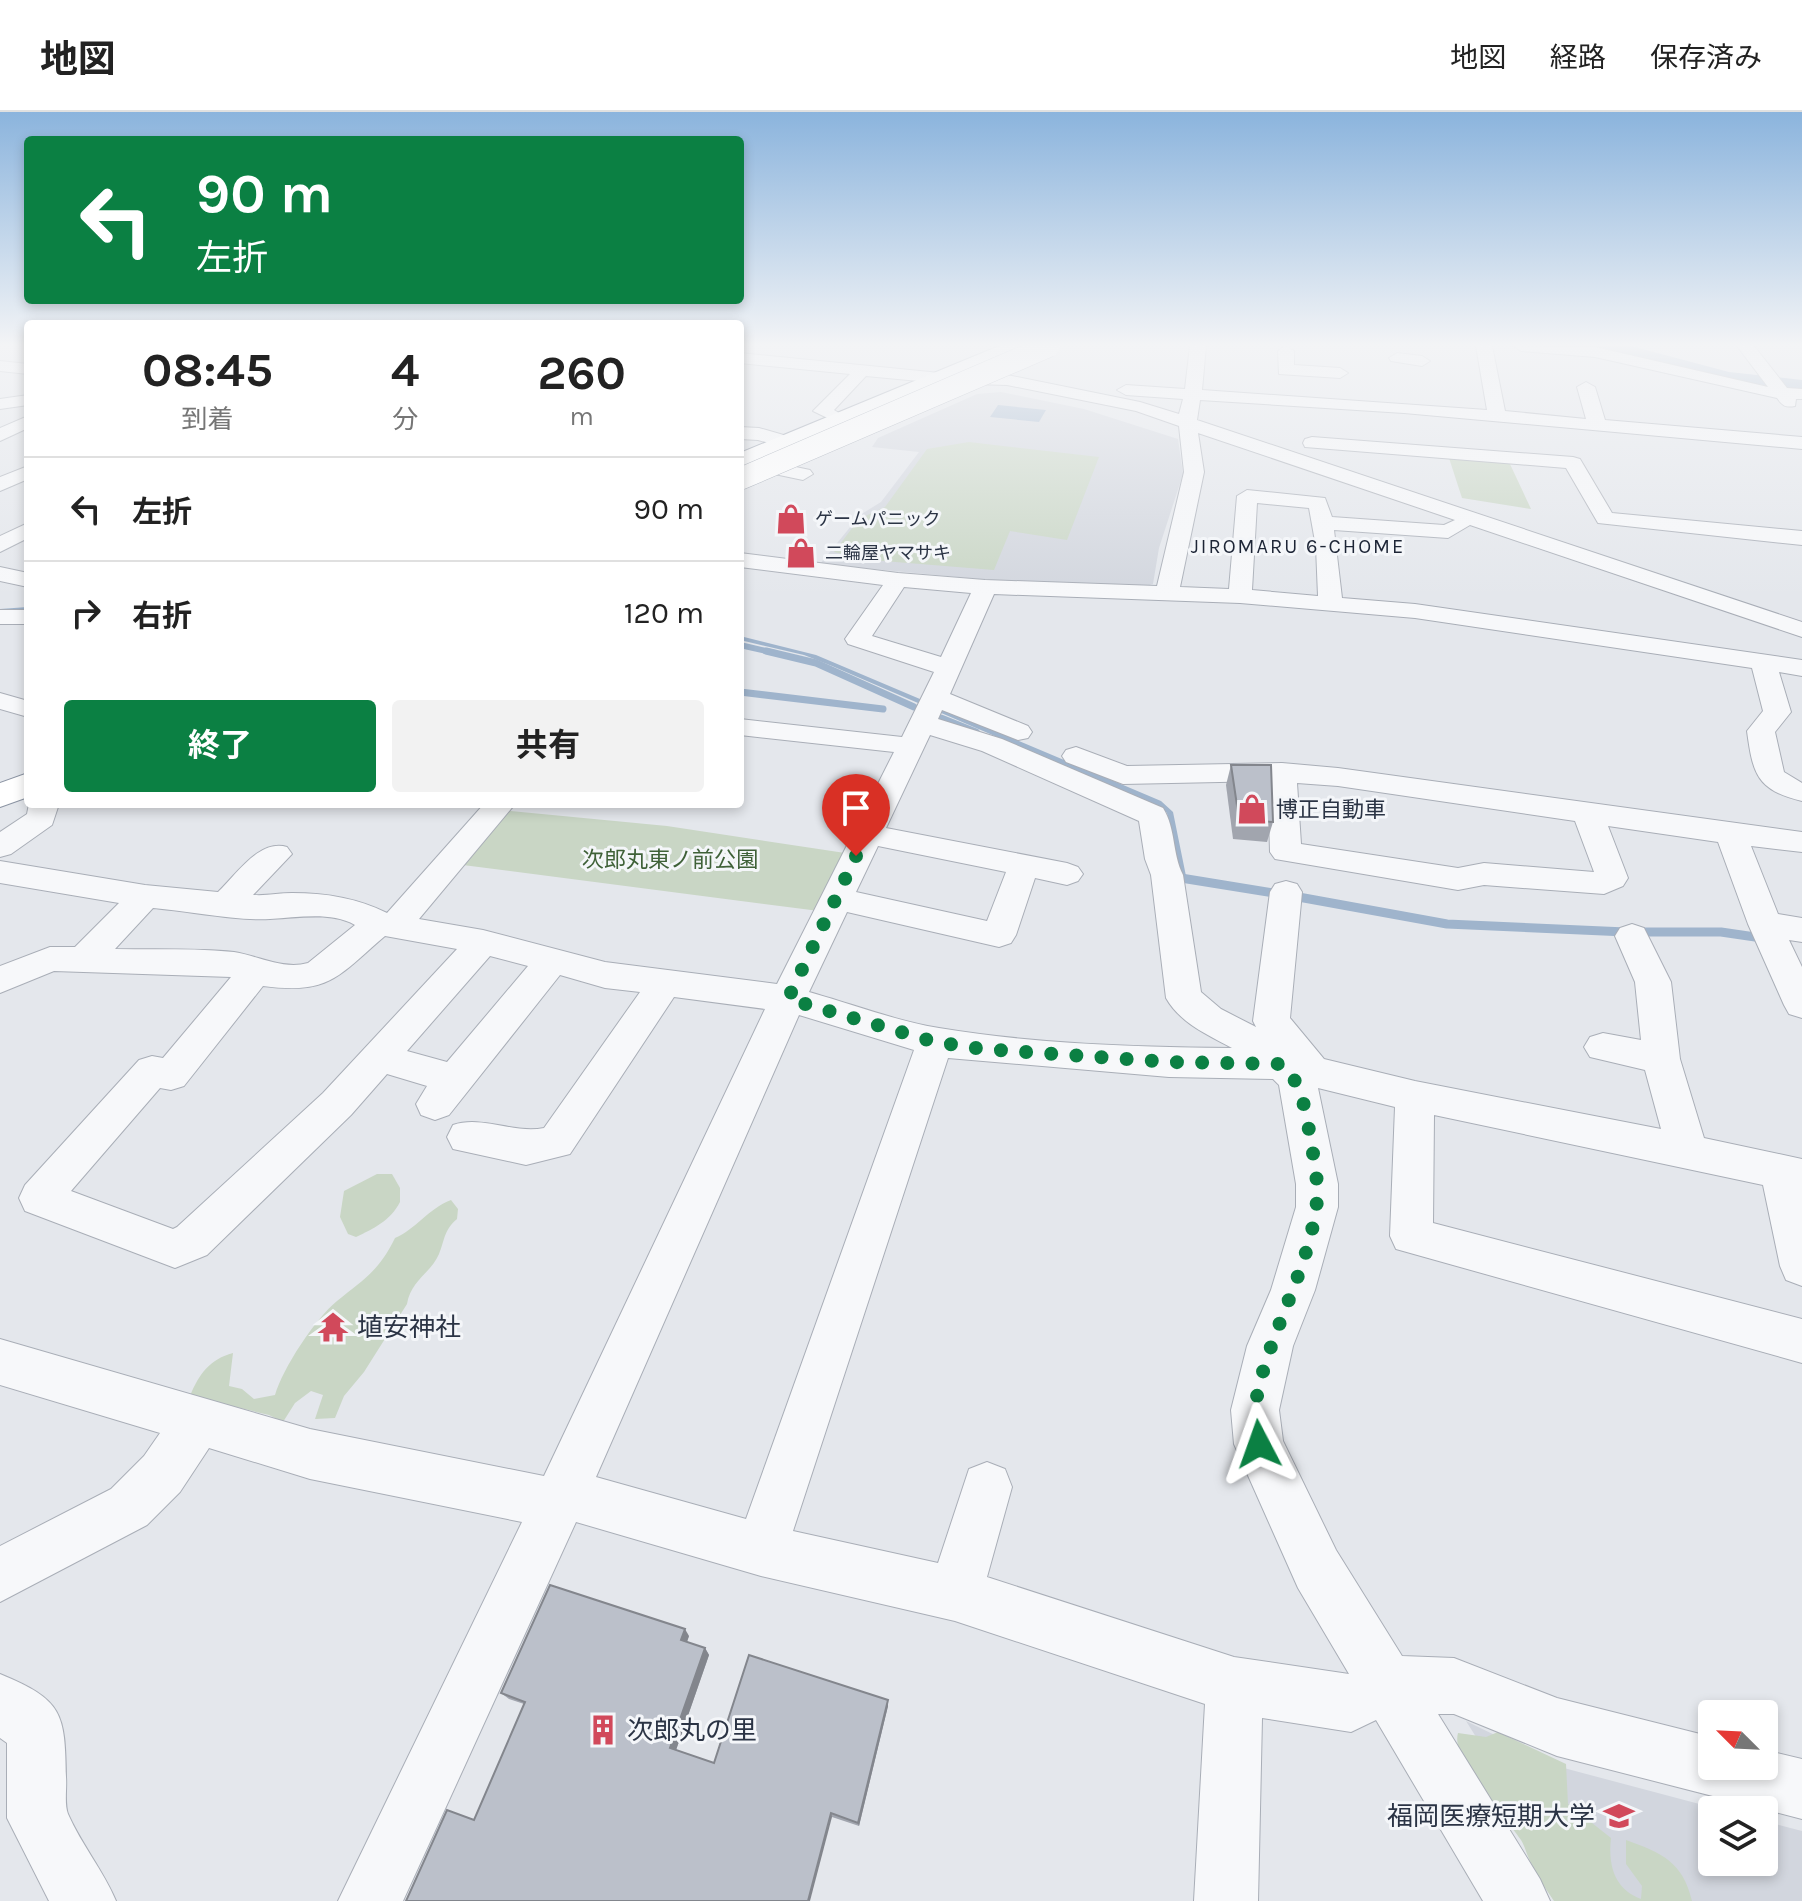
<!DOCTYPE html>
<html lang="ja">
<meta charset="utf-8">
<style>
body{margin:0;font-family:Karla,"Noto Sans JP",sans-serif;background:#f2f2f2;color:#222;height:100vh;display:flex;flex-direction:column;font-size:30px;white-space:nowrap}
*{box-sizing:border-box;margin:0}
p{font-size:26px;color:#767676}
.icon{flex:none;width:44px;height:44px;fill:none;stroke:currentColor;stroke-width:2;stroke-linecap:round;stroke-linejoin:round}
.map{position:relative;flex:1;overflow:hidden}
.panel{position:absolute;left:24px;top:208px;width:720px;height:488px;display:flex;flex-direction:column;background:#fff;border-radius:8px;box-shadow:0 4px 12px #0003}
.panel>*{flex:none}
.banner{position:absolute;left:24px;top:24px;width:720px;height:168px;border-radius:8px;box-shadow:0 4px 12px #0003;background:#0b8043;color:#fff;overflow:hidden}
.needle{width:52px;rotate:294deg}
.controls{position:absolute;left:1698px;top:1588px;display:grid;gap:16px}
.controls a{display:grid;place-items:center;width:80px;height:80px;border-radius:8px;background:#fff;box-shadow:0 4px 12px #0003;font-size:40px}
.pin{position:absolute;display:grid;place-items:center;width:68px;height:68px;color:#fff;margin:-82px -34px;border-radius:50% 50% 50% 0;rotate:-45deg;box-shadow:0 0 8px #0007}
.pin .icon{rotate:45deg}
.me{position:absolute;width:88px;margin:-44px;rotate:356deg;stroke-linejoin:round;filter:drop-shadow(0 0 6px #0008)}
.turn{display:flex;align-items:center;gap:28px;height:168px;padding:0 40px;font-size:36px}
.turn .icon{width:104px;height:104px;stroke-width:2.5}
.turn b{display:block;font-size:56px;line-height:68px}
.eta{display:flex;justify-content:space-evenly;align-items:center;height:136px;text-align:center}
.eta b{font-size:48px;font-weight:700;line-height:56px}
.action{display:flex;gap:16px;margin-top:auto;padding:16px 40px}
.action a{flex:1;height:92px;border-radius:8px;background:#0b8043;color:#fff;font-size:32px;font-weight:700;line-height:92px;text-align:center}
.action a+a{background:#f2f2f2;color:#222}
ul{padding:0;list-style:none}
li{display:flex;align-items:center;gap:24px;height:104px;padding:0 40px;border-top:2px solid #e0e0e0}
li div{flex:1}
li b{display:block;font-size:30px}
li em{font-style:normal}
header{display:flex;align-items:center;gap:48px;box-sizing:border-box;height:112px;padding:0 40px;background:#fff;border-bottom:2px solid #e0e0e0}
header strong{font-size:38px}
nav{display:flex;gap:44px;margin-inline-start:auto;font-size:28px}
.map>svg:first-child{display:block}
.built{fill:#d2d6de}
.green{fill:#c9d6c5}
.water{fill:#9fb4cc}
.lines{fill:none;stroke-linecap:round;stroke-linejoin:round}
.stream-far2{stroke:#9fb4cc;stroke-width:6}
.stream-far1{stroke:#9fb4cc;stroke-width:7}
.stream{stroke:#9fb4cc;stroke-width:9}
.river{fill:#9fb4cc;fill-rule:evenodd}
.minor-casing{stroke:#a9aeb7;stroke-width:2}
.highway-casing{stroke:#8b94a3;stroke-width:2}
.minor{fill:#f7f8fa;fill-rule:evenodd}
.highway{fill:#fff;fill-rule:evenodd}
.highway-bridge-casing{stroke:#8b94a3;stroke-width:23;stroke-linecap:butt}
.highway-bridge{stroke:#fff;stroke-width:22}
.wall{fill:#a1a5ae}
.shaded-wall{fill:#83868d}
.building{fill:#bbc0ca;stroke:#83868d;stroke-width:2}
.route{stroke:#0b8043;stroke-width:14;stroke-dasharray:0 25.2}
.labels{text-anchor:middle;stroke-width:6;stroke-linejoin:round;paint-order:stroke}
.far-poi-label{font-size:18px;fill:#2b3445;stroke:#f4f6f9;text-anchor:start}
.far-neighbourhood-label{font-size:20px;letter-spacing:2px;fill:#1d2536;stroke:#f4f6f9}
.poi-label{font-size:22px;fill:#2b3445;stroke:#f4f6f9;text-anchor:start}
.park-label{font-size:22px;fill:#3f6138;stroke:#f4f6f9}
.near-poi-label{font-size:26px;fill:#2b3445;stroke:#f4f6f9;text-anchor:start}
</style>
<header>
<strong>地図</strong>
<nav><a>地図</a><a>経路</a><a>保存済み</a></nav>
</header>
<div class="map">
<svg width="1802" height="1789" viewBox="0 0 1802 1789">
<rect width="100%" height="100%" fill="#e4e7ec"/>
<!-- built -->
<g class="built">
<polygon points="1001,280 1084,297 1178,327 1183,362 1159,436 1153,472 1146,474 1000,469 820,452 860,403 881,390 919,340 872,335 878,326 977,282"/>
<polygon points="1466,1609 1560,1655 1722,1698 1712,1698 1712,1750 1764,1750 1764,1709 1802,1719 1802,1789 1579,1789"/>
</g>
<!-- green -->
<g class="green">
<polygon points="969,330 1099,345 1067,428 1010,419 994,458 871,448 834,440 859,407 885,395 927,337"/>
<polygon points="1449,346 1509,350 1531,397 1462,386"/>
<polygon points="499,698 667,714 845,741 819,799 455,752"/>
<path d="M377 1062H392L400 1076V1090C391 1108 373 1117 356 1125L348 1122 340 1105 344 1079Z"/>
<path d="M451 1088 458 1097 457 1107C444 1118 445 1127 439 1142 431 1161 411 1168 407 1192L364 1260 344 1284 335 1306 315 1307 323 1283 311 1279 295 1291 283 1310 269 1303 190 1284C199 1262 210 1247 233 1241L229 1274 242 1277 254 1287 275 1283C283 1256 315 1207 337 1189 363 1168 379 1159 395 1126 416 1117 428 1097 451 1088Z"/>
<path d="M1498 1620 1566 1652 1568 1692 1611 1726C1608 1753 1614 1777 1641 1787L1642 1774 1626 1752V1728C1662 1741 1683 1750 1692 1789H1554C1546 1777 1537 1765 1531 1751 1527 1744 1525 1734 1521 1728 1504 1703 1450 1650 1458 1621L1486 1625Z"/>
</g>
<!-- water -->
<g class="water">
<polygon points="998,293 1046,298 1039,310 990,305"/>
<polygon points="740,524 816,543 1161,689 1173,700 1187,769 1178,770 1167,701 1158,694 832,554 804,543 740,528"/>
</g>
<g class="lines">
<!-- stream-far2 -->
<g class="stream-far2">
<polyline points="0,500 28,498"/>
<polyline points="740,533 775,541"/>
</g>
<!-- stream-far1 -->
<g class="stream-far1">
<polyline points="766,539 816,551 914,595"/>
<polyline points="740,580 883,597"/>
<polyline points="941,606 976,620"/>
</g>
<!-- stream -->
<g class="stream">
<polyline points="1181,766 1280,782"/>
<polyline points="1293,784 1447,812 1626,820"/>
<polyline points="1637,820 1721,820 1762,826 1764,829"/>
</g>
<!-- river -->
<path class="river" d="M1597 234H1631L1729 260 1802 268V282C1766 281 1617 260 1597 234Z"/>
<!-- minor casing -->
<g class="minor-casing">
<g id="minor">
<path d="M1190 234H1206L1202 278 1487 298 1476 234H1492L1505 299 1586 307 1577 275 1586 270 1595 275 1605 308 1802 325V337L1404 301 1200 288 1197 308 1802 510V525L1470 413 1448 426 1334 418 1342 486 1415 492 1802 548V564L1779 560 1791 600 1775 620 1784 660 1802 671V689C1757 678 1753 663 1747 619L1763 599 1752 556 1415 506 1240 491 994 482 950 582 1028 614 1032 620 1028 626 1018 628 942 598 938 607 1002 627 1163 696C1176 717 1172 741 1183 763L1201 880 1221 897 1256 915 1253 909 1270 780 1275 772 1286 769 1297 772 1302 780 1290 906 1324 947 1415 969 1661 1017 1645 958 1590 945 1584 935 1590 925 1603 921 1641 928 1635 870 1615 824 1620 816 1632 812 1644 816 1671 870 1680 947 1704 1026 1802 1047V1174L1786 1168 1780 1154 1763 1073 1434 1003 1433 1111 1802 1207V1251L1396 1137 1390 1124 1395 995 1318 976 1338 1072V1095L1315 1178 1293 1234 1279 1298 1283 1329 1336 1438 1402 1544 1454 1546 1557 1586 1712 1625V1654H1764V1638L1802 1647V1707L1557 1644 1454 1602H1438L1540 1767 1550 1789H1483L1376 1608 1351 1620 1262 1606 1258 1789H1194L1205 1592 955 1509 761 1464 576 1410 403 1789H338L522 1410 310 1367 209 1336 180 1380 147 1413 0 1490V1434L111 1377 144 1344 160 1321 0 1273V1227L310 1317 544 1364 765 897 674 885 570 1042 526 1053 453 1037 447 1025 453 1013C482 1003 513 1022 544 1016L640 880 605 876 560 863 449 1003 435 1008 421 1003 416 992 427 974 387 962 351 1003 207 1143 175 1156 25 1099 19 1086 25 1073 139 948 152 944 163 946 231 865 54 859 0 881V854L50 835H75L119 791 0 771V749L145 773 218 780C237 762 259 727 287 735L292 742 253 783C267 784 279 781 292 781 326 781 357 786 387 801L484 692H515L419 807 483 818 605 850 777 872 894 640 740 623V607L902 625 934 560 848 532 845 527 883 473 740 455V441L898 461 985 468 1157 474 1184 360 1179 314 1136 299 1007 273 940 271 866 264 834 298 851 308 842 313 813 299 850 262 740 251V241L940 261 1007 263 1140 290 1179 302 1183 287 1126 283 1117 278 1126 273 1185 277ZM1198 321 1455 408 1444 413 1332 405 1325 386 1247 378 1237 384 1229 477 1180 475 1204 360ZM1257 391 1309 396 1316 435 1318 484 1252 478ZM904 475 971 481 941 545 872 524ZM930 623 982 639 1139 709 1145 747 1151 763 1166 886C1180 911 1208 923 1232 936 1135 935 1035 932 939 916 896 909 852 892 809 880L847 800 999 835 1011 831 1016 823 1035 766 1067 773 1078 769 1083 762 1078 755 1067 751 886 716ZM878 734 1006 760 987 809 856 780ZM153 796C188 799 236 809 270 807 297 806 330 799 355 813L308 851C283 858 259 844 234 840 195 836 154 838 115 837ZM385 824 457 837 323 981 177 1115 173 1117 71 1079 160 976 171 978 184 974 263 874C330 883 338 864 385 824ZM490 844 528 854 447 950 407 939ZM799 903 914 938 746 1407 596 1365ZM948 946 1169 965 1273 967 1279 973 1296 1072V1095L1271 1178 1247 1234 1231 1298 1234 1332 1298 1476 1349 1562 1234 1545 987 1465 1012 1375 1005 1357 987 1350 969 1357 938 1451 793 1419Z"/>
<polygon points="1285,234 1294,239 1294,253 1340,256 1348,261 1340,266 1279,262 1278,239"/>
<path d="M1513 234 1595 235 1768 275 1737 234H1754L1787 276 1802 277V287H1796L1795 294C1785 296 1782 293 1777 286L1595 245 1521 239Z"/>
<polygon points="1397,241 1422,244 1430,249 1422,254 1391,249 1389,246"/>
<polygon points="0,249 28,252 28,262 0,259"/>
<polygon points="28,283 28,293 0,297 0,287"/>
<polygon points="28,304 28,316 0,329 0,316"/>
<polygon points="740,315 759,316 794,326 796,330 787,336 758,328 740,327"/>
<polygon points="1312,325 1573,345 1580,347 1612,401 1802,419 1802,433 1598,411 1566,356 1305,335 1303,331 1305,327"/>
<polygon points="772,350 810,358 813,362 803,368 765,360 762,356"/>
<polygon points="28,354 28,367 0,379 0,365"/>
<polygon points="28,411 28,426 0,440 0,424"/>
<polygon points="0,455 28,461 28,475 0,469"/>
<rect x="0" y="498" width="28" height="14"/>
<polygon points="0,581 28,589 28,605 0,597"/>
<path d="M1076 635 1127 654 1282 651 1338 656 1802 720V740L1751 734 1778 802 1802 806V830L1789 828 1802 855V906L1789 902 1784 893 1748 812 1718 730 1608 714 1628 766 1623 774 1604 782 1484 773 1458 778 1275 747 1270 740 1268 669 1123 672 1066 650 1062 644 1066 638ZM1297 671 1338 674 1575 709 1594 760 1484 751 1458 756 1301 732Z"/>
<polygon points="29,692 59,692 52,713 11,742 0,745 0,720 27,702"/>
<path d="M0 1562C63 1588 65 1601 66 1665 67 1676 64 1692 68 1702 81 1732 103 1758 116 1789H49L7 1706V1631L0 1626Z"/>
</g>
</g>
<!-- highway casing -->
<g class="highway-casing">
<g id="highway">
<polygon points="999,234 1027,234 1024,238 740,357 740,341"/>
<polygon points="28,661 28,685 0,695 0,671"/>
</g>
</g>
<!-- minor -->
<use href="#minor" class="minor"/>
<!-- highway -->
<use href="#highway" class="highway"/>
<!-- highway-bridge casing -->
<g class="highway-bridge-casing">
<polyline id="highway-bridge" points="740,367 1049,234"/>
</g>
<!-- highway-bridge -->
<use href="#highway-bridge" class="highway-bridge"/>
</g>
<!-- wall -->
<g class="wall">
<polygon points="1231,653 1273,710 1267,730 1233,727 1226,673"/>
<polygon points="689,1524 687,1530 705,1536 709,1543 676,1638 714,1651 888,1588 888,1594 859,1714 832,1705 474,1708 524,1592 509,1587 501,1581"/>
</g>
<!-- shaded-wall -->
<g class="shaded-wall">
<polygon points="685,1517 689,1524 685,1535 681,1528"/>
<polygon points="705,1536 709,1543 675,1641 670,1636"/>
<polygon points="888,1588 888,1594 859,1714 858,1711"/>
<polygon points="831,1701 832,1705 810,1789 808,1789"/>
</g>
<!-- building -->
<g class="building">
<polygon points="1231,653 1271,653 1273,710 1239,707"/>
<polygon points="550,1473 685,1517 681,1528 705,1536 670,1636 714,1651 749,1543 888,1588 858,1711 831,1701 808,1789 406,1789 447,1698 474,1708 525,1590 501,1581"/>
</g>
<!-- sky -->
<linearGradient id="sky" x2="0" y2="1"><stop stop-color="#8bb4dd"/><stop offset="0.48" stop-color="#f3f4f6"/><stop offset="1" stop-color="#f3f4f6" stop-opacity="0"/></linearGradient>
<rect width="1802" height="485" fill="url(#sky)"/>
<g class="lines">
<!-- route -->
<path class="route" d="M856 744 788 887 935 930 983 937 1169 950 1282 952C1301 971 1304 992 1309 1018 1313 1044 1320 1071 1316 1097 1306 1166 1265 1227 1255 1296 1254 1307 1258 1321 1259 1332"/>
</g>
<!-- icons -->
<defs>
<g id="shop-bare" transform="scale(2.4)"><path d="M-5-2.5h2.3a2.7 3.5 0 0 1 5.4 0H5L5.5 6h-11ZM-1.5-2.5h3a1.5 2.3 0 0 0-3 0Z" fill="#d1495b" stroke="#f4f6f9" stroke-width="2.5" paint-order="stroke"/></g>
<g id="temple-bare" transform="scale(2.4)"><path d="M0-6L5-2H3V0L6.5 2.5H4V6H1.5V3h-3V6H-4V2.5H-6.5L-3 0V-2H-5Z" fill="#d1495b" stroke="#f4f6f9" stroke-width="2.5" paint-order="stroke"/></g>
<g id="building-bare" transform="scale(2.4)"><path d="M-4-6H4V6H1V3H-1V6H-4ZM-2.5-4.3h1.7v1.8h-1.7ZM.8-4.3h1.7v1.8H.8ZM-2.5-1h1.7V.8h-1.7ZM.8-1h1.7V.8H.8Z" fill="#d1495b" stroke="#f4f6f9" stroke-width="2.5" paint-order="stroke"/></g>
<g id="university-bare" transform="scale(2.4)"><path d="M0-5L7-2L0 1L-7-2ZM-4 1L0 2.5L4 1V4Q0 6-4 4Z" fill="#d1495b" stroke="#f4f6f9" stroke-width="2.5" paint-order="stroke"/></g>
</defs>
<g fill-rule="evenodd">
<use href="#shop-bare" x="791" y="407"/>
<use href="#shop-bare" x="801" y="441"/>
<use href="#shop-bare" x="1252" y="697"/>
<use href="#temple-bare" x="333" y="1215"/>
<use href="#building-bare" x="603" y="1618"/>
<use href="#university-bare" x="1619" y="1704"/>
</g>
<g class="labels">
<!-- far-poi labels -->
<g class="far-poi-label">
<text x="815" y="413">ゲームパニック</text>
<text x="825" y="447">二輪屋ヤマサキ</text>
</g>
<!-- far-neighbourhood labels -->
<g class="far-neighbourhood-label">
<text x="1298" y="441">JIROMARU 6-CHOME</text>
</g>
<!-- poi labels -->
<g class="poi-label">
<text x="1276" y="705">博正自動車</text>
</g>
<!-- park labels -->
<g class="park-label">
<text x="670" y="755">次郎丸東ノ前公園</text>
</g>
<!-- near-poi labels -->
<g class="near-poi-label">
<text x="357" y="1224">埴安神社</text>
<text x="627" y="1627">次郎丸の里</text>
<text x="1595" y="1713" text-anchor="end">福岡医療短期大学</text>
</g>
</g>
</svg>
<div class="controls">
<a><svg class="needle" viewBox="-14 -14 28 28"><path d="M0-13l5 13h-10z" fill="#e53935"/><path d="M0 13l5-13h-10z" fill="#767676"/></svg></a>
<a><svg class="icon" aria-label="layers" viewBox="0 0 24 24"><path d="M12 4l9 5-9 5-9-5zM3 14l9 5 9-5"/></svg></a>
</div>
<div class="pin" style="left:856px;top:744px;background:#d93025"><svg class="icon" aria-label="arrive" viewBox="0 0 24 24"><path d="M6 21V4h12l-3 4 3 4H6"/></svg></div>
<svg class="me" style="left:1259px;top:1332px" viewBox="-20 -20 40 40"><path d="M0-17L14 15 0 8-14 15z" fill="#0b8043" stroke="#fff" stroke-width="4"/></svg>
<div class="banner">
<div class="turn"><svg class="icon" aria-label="left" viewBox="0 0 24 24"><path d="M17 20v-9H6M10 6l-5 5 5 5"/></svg><div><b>90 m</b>左折</div></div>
</div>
<section class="panel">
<div class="eta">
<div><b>08:45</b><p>到着</p></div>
<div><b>4</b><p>分</p></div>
<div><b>260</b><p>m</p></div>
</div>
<ul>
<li><svg class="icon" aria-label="left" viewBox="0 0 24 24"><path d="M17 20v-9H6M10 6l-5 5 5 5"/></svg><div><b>左折</b></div><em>90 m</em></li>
<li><svg class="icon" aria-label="right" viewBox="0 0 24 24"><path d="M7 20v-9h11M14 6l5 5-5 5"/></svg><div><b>右折</b></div><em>120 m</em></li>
</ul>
<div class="action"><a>終了</a><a>共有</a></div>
</section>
</div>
